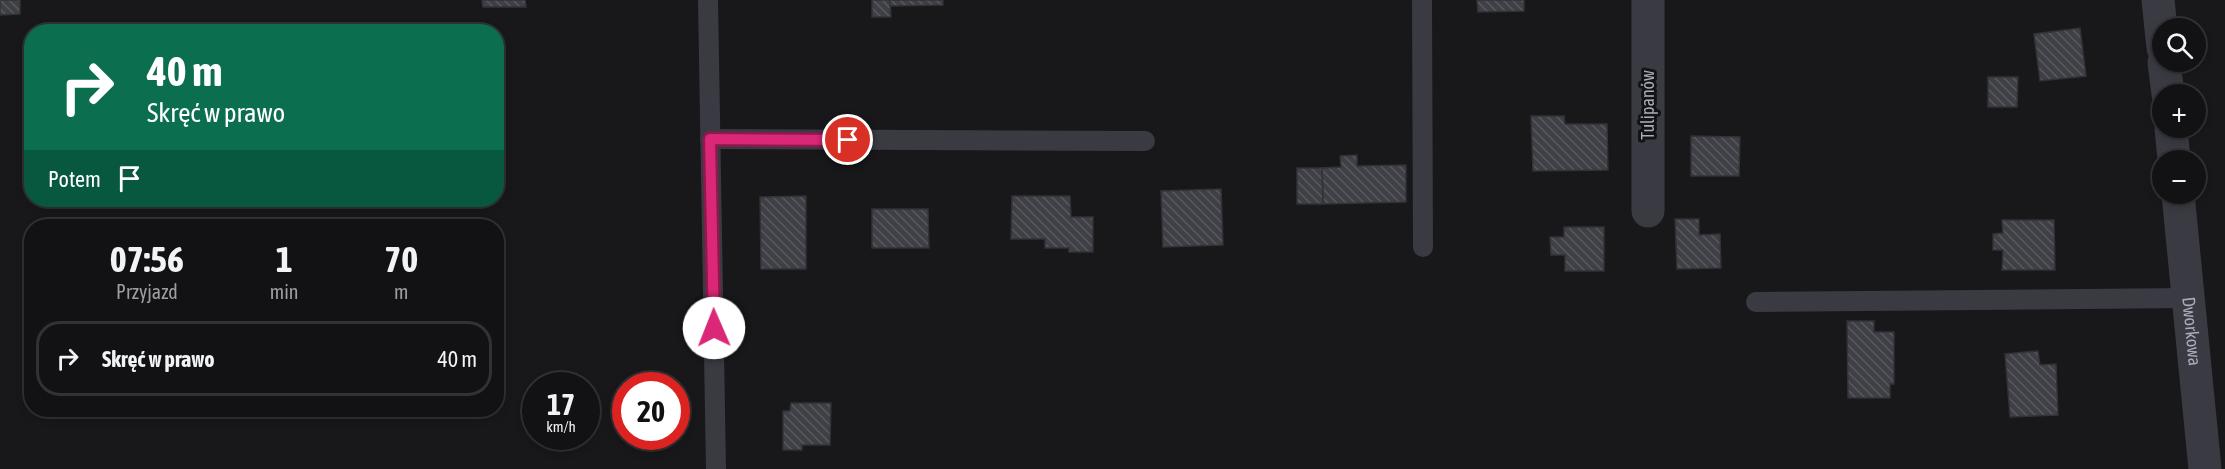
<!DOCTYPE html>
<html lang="pl">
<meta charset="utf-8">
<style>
body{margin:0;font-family:"Asap Condensed",sans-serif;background:#1f2022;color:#f1f3f6;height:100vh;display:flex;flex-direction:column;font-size:22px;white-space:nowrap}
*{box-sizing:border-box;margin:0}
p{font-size:20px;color:#9c9ea0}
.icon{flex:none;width:33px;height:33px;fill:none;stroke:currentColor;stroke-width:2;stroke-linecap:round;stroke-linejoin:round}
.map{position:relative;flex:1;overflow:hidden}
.drawer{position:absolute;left:24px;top:219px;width:480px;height:198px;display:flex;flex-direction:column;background:#121214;border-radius:24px;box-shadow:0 3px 9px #0003,0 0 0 2px #313234}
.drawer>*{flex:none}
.banner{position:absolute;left:24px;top:24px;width:480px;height:183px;border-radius:24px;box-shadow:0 3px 9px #0003,0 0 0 2px #313234;background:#0b6e4f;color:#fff;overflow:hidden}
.fabs{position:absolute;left:2152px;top:18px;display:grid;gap:12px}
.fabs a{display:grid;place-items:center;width:54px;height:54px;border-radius:50%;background:#121214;box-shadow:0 3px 9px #0003,0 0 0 2px #313234;font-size:30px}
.speed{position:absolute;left:522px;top:372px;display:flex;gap:12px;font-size:30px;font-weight:700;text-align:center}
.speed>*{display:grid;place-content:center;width:78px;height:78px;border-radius:50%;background:#121214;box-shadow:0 3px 9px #0003,0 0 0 2px #313234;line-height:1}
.speed small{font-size:15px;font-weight:400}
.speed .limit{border:9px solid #d22;background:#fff;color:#111}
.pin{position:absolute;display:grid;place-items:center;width:51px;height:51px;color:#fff;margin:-26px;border:3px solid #fff;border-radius:50%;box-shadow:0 2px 6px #0007}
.me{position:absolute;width:66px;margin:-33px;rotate:359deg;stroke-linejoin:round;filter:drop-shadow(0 0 4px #0008)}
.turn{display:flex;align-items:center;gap:21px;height:126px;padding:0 24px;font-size:27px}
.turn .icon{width:78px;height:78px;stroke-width:2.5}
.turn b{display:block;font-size:42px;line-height:51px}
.then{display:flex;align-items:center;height:57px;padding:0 24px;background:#0003;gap:12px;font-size:22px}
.eta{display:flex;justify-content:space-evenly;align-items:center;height:102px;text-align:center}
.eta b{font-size:36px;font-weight:700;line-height:42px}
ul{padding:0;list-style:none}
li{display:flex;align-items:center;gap:18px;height:75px;margin:0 12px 9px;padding:0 12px;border:3px solid #313234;border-radius:24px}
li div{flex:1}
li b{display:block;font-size:22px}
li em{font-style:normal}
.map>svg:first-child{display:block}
.building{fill:url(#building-back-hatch);stroke:#323237;stroke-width:1.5}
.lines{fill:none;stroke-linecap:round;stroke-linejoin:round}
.service{stroke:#3a3b42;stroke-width:20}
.minor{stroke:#3a3b42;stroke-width:33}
.tertiary{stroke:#3a3b42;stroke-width:33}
.route-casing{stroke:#8e194d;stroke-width:15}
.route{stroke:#db2777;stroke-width:10}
.labels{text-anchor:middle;stroke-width:6;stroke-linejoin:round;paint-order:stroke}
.street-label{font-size:18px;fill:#a9acbb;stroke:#131315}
</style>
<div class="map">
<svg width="2225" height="469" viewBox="0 0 2225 469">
<defs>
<pattern id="building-back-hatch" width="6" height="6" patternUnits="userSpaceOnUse" patternTransform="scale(1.5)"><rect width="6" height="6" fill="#3f4045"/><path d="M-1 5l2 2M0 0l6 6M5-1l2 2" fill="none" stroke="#58595e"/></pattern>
</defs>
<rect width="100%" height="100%" fill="#18181a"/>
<!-- building -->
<g class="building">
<polygon points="0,0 20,0 20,14 0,15"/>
<polygon points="482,0 525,0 526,7 483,7"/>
<polygon points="872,0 890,0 891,17 872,17"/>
<polygon points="890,0 943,0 943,5 890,6"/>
<polygon points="1477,0 1524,0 1524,11 1478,12"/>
<polygon points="2080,28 2086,76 2040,81 2034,34"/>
<polygon points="1988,77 2018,77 2017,107 1988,107"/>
<polygon points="1531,116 1564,116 1565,124 1607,124 1608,170 1533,171"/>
<polygon points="1691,136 1740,137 1739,176 1691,176"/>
<polygon points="1357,155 1357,166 1406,165 1406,202 1323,204 1322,168 1341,167 1340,156"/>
<polygon points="1297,168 1322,168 1323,204 1297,204"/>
<polygon points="1221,189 1223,245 1163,247 1161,191"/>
<polygon points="806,196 806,269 761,269 760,197"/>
<polygon points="1012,196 1070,196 1071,217 1093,217 1093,252 1069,252 1069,248 1045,248 1045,239 1011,239"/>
<polygon points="872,209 928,209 929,248 872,248"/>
<polygon points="1675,219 1699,219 1699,235 1720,234 1721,268 1677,269"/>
<polygon points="2002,220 2054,220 2055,270 2002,270 2003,250 1993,250 1993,234 2003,233"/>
<polygon points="1564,227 1604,227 1604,271 1565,271 1565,255 1551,255 1550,237 1564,237"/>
<polygon points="1847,321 1874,321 1874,332 1894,332 1894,384 1890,384 1890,398 1848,398"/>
<polygon points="2038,351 2040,365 2056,364 2058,415 2010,417 2005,354"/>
<polygon points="791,403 831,403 830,445 802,445 802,450 783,450 783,411 790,411"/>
</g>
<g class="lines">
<!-- service -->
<g class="service">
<polyline points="708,0 716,469"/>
<polyline points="1422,0 1423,247"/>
<polyline points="710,139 1145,141"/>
<polyline points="1756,302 2188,298"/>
</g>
<!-- minor -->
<polyline class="minor" points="1648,211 1648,0"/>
<!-- tertiary -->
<g class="tertiary">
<polyline points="2158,0 2163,48"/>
<polyline points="2164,62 2168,94"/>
<polyline points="2171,128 2174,160"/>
<path id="s1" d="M2178 194 2205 469"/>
</g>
</g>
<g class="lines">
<!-- route casing -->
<g class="route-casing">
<polyline id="route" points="714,328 710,139 848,140"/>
</g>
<!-- route -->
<use href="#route" class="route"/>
</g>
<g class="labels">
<!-- street labels -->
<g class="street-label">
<text transform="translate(1648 105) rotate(-90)" y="6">Tulipanów</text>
<text dy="6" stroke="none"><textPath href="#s1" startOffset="138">Dworkowa</textPath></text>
</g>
</g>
</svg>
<div class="fabs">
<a><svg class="icon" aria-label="search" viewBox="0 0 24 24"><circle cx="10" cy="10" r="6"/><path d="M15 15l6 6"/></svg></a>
<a>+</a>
<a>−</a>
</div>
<div class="speed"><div>17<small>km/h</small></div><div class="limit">20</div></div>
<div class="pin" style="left:848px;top:140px;background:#d93025"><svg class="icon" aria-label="arrive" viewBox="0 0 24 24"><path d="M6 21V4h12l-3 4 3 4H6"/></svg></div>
<svg class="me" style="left:714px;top:328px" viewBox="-20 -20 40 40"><circle r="19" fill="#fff"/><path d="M0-13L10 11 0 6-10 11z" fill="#db2777"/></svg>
<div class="banner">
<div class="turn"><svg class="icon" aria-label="right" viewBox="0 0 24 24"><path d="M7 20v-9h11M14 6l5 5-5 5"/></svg><div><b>40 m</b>Skręć w prawo</div></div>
<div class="then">Potem<svg class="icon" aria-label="arrive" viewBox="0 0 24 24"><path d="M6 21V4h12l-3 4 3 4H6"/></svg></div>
</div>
<section class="drawer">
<div class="eta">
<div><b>07:56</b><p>Przyjazd</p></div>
<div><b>1</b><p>min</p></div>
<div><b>70</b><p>m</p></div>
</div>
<ul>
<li><svg class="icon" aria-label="right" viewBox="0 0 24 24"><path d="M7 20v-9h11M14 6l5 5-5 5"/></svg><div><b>Skręć w prawo</b></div><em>40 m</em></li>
</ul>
</section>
</div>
